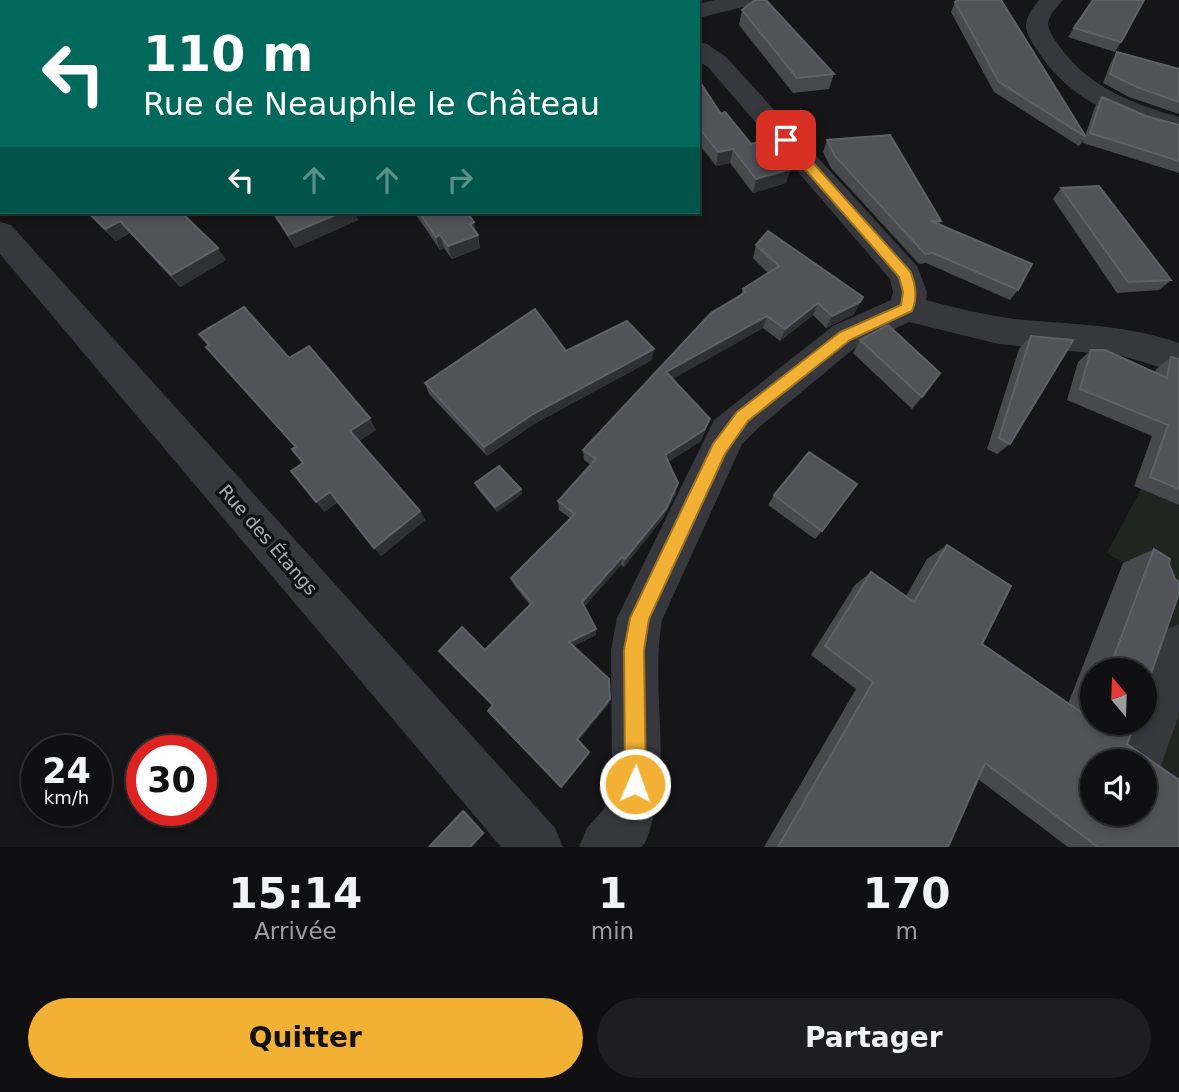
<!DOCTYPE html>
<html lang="fr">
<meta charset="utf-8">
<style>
body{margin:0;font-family:"DejaVu Sans",sans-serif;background:#1e1e20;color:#f1f3f6;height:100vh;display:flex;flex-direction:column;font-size:26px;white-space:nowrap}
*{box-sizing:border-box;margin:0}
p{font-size:23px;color:#9c9d9f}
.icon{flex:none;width:38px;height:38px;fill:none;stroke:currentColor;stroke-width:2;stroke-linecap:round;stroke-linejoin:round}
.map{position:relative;height:847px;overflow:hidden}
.sheet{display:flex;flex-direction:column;background:#101012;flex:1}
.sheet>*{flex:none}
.top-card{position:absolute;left:0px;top:0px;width:700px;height:214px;box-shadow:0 4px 10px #0003,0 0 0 2px #303032;background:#00695c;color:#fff;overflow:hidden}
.needle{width:46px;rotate:341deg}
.buttons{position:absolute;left:1080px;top:658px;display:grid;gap:14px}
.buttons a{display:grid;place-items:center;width:77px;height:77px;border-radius:50%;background:#101012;box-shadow:0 4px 10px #0003,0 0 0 2px #303032;font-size:35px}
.speed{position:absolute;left:21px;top:735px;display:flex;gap:14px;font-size:35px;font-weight:700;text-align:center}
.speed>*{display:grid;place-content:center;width:91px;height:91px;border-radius:50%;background:#101012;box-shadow:0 4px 10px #0003,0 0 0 2px #303032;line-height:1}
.speed small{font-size:18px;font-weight:400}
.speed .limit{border:10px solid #d22;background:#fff;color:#111}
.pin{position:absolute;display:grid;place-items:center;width:60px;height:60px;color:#fff;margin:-30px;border-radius:14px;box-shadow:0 4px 10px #0006}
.me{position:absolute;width:77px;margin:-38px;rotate:2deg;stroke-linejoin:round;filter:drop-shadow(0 0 5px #0008)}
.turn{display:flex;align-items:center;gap:24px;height:147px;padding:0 28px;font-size:32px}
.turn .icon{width:91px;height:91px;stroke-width:2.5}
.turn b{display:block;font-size:49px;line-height:60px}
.lanes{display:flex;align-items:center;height:66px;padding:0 28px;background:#0003;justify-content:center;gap:35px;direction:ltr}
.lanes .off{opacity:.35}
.eta{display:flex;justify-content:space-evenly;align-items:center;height:119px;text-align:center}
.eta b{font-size:42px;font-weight:700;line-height:49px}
.primary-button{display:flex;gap:14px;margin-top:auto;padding:14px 28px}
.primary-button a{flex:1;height:80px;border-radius:42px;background:#f2b134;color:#111;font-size:28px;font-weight:700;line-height:80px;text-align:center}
.primary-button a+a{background:#1e1e20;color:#f1f3f6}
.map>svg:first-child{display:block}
.green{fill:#1e261f}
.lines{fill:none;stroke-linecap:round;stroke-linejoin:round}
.minor{fill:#37383d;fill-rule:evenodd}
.wall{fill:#47494d}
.shaded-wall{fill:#2f3033}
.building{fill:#525359;stroke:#5f6168;stroke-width:2;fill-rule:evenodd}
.route{fill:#f2b134;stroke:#9d7322;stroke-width:2}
.labels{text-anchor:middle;stroke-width:7;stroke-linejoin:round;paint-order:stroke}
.street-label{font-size:18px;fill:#a8adb8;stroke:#111113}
</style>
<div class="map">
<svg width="1179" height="847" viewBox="0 0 1179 847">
<rect width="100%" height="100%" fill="#161618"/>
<!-- green -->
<polygon class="green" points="1141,489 1179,505 1179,808 1144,761 1103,723 1144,723 1144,670 1123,563 1107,553"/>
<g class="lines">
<!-- minor -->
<g class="minor">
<polygon points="81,0 108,0 80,2"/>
<polygon points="659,0 683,0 683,2 660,2"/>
<polygon points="715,0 756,0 752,5 698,18 698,4"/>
<path d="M1039 0H1063C1058 6 1049 15 1048 23 1048 31 1055 40 1060 47 1090 88 1131 103 1179 117V135C1124 121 1075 104 1041 56 1024 30 1019 25 1039 0Z"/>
<rect x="0" y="25" width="2" height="14"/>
<path d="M698 42 707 44 726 57 917 266 927 292 926 300C955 308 985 315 1015 319 1071 325 1125 324 1179 343V373L1123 356 999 344 909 322 857 346 757 429 742 444 662 620C649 697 676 766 645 843L641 847H579L587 828 604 809 607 800 612 768 611 650 617 618 714 420 833 326 891 300 893 292 890 279 708 67 698 61Z"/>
<polygon points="0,222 11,225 555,828 563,847 501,847 0,254"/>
<polygon points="1179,624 1179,715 1156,779 1144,784 1144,761 1113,761 1127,723 1144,723 1144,677 1163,631"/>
</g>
</g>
<!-- wall -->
<g class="wall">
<polygon points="955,2 1002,2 1085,136 1095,107 1102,97 1146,116 1179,125 1179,173 1083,143 1084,140 1079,146 994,92 951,12"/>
<polygon points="742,10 834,74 829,89 793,93 739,25"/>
<polygon points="1074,28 1121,42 1115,52 1068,37"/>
<polygon points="1117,52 1179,69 1179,114 1129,97 1103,83 1111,62"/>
<polygon points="698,79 721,114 751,144 786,183 753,193 730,163 716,166 698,143"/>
<polygon points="827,140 941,221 939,225 1018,290 1010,300 926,263 919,264 831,168 823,152"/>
<polygon points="1061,188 1171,280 1159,290 1117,293 1053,199"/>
<polygon points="86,212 181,212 226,260 180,287 130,233 116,241"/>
<polygon points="272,212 355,212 358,220 295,248"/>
<polygon points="414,212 467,212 478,235 480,248 452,259 444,248 440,250"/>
<polygon points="756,245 863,297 854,314 826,328 813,315 780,341 763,328 672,379 710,419 706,429 701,441 668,462 676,493 663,518 624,567 621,565 584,607 596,629 596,635 573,646 609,703 578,741 589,754 562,788 492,705 485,650 530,605 514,585 511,578 571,519 559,510 558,501 591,465 584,460 583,450 741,295 743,289 768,273 753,258"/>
<polygon points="1031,336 1010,444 997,454 987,449 1019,349"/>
<polygon points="860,340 922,397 912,409 853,353"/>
<polygon points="206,347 289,358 376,430 359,441 420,511 425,520 381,556 338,502 324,512 295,447"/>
<polygon points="1091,350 1155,373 1156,369 1171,357 1179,359 1179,505 1134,486 1152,436 1067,400 1078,362"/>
<polygon points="566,351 652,360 534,424 487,456 429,394 425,383"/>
<polygon points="475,483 521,489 522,494 497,512 477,488"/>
<polygon points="774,495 822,531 815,539 768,505"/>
<polygon points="947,545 982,644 1068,704 1123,563 1154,549 1144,670 1092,670 1092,723 1127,744 1179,847 1068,847 978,779 948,847 764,847 856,689 811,655 855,585 871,572 906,596 927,559"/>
</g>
<!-- shaded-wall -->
<g class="shaded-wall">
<polygon points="550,0 582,0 582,2 538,2"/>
<polygon points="733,149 730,163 716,166 718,152"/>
<polygon points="791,169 786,183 753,193 756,179"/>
<polygon points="342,212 355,212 358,220 295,248 288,235"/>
<polygon points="120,221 130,233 116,241 105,229"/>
<polygon points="474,222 480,248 452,259 448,246 470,224"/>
<polygon points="440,235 444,248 440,250 436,237"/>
<polygon points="218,248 226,260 180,287 171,275"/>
<polygon points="860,302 854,314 826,328 832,316"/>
<polygon points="818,303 813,315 780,341 785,329"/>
<polygon points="767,316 763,328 664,384 666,372"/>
<polygon points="654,349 652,360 534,424 487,456 484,447 533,414"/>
<polygon points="370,418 376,430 357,442 350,431"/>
<polygon points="710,419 706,429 701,441 663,465 665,455"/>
<polygon points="678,483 676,493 663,518 624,567 625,559"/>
<polygon points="521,489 522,494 497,512 495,507"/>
<polygon points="330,492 338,502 324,512 316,502"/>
<polygon points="420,511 425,520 381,556 374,548"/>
<polygon points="622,557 621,565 582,609 582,602"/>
<polygon points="596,629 596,635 570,647 569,642"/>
<polygon points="610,699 609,703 577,742 577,739"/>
<polygon points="589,752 589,754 562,788 561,787"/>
<polygon points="463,811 466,811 485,833 472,847 470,847"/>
</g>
<!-- building -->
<g class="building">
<polygon points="157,0 550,0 538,2 158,2"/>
<polygon points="755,0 766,0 834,74 797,78 742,10"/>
<polygon points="957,0 1001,0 1086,137 999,82 955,2"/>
<polygon points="1093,0 1144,0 1121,42 1074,28"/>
<polygon points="1117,52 1179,69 1179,102 1137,87 1110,74"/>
<polygon points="0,66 2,66 2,87 0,82"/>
<polygon points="698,79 721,114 725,112 751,144 767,140 791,169 756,179 733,149 718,152 698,126"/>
<polygon points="1102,97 1146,116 1179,125 1179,161 1090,133"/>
<polygon points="890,135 941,221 931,221 1032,264 1018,290 933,253 925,254 835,156 827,140"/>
<polygon points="1099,186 1171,280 1128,282 1061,188"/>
<polygon points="88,212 181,212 218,248 171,275 120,221 105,229"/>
<polygon points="273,212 342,212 288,235"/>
<polygon points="419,212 467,212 474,222 470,224 478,235 448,246 440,235 436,237"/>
<polygon points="768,231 863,297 860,302 832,316 818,303 785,329 767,316 666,372 710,419 704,430 665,455 678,483 666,509 625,559 622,557 582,602 596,629 569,642 609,679 610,699 577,739 589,752 561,787 488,711 493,705 439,651 462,627 485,650 532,603 511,578 575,514 558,501 596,459 583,450 711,313 746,292 743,289 779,266 756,245"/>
<polygon points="244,307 289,358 309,346 370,418 350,431 420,511 374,548 330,492 316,502 291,471 303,463 292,449 296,447 206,347 209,345 199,334"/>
<polygon points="535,309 566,351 627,321 654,349 533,414 484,447 425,383"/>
<polygon points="888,325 940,373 922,397 860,340"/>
<polygon points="1031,336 1073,340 1010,444 999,438"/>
<polygon points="1091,350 1105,350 1167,378 1171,357 1179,359 1179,489 1150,477 1168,425 1080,389"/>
<polygon points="809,452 857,484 822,531 774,495"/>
<polygon points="499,466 521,489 495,507 475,483"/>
<path d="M947 545 1011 586 982 644 1091 719 1092 716V723H1135L1127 744 1179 780V847H1098L985 763 948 847H778L873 682 825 646 871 572 914 602ZM1092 761H1144V814H1092Z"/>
<polygon points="1154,549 1170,559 1169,564 1175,579 1179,582 1179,593 1144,694 1144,670 1109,670"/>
<polygon points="463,811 483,833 470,847 429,847"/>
</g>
<!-- route -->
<path class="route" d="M786 136 790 137 910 271C916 285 918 298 912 311L850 340 748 421 725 454 649 619 644 650 646 784 643 792 635 795 628 792 625 784 624 650 630 618 713 444 737 412 840 332 901 305 903 292 899 277 781 142V137Z"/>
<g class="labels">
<!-- street labels -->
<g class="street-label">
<text transform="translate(268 540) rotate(49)" y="6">Rue des Étangs</text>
</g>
</g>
</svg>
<div class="buttons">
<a><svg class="needle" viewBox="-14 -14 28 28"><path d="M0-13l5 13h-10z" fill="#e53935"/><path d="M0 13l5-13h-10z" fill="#9c9d9f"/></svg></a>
<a><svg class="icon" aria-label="sound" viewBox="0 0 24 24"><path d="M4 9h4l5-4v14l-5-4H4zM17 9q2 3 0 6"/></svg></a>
</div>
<div class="speed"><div>24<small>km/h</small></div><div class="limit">30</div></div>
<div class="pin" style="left:786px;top:140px;background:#d93025"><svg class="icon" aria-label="arrive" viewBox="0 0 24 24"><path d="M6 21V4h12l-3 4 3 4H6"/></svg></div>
<svg class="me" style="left:635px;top:784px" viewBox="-20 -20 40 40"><circle r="17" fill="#f2b134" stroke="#fff" stroke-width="3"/><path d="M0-11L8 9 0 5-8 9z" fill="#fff"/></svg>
<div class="top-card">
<div class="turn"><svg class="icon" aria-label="left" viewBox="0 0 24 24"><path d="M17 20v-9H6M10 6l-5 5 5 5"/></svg><div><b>110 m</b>Rue de Neauphle le Château</div></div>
<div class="lanes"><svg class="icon" aria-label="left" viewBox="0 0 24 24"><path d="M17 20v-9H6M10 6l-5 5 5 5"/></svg><svg class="icon off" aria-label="ahead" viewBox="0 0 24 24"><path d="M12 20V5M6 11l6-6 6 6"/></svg><svg class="icon off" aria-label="ahead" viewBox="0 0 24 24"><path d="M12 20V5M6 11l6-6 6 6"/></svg><svg class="icon off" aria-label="right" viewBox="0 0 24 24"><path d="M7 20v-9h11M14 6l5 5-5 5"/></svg></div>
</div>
</div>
<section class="sheet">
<div class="eta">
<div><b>15:14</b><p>Arrivée</p></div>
<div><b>1</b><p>min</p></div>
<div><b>170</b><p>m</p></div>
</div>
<div class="primary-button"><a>Quitter</a><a>Partager</a></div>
</section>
